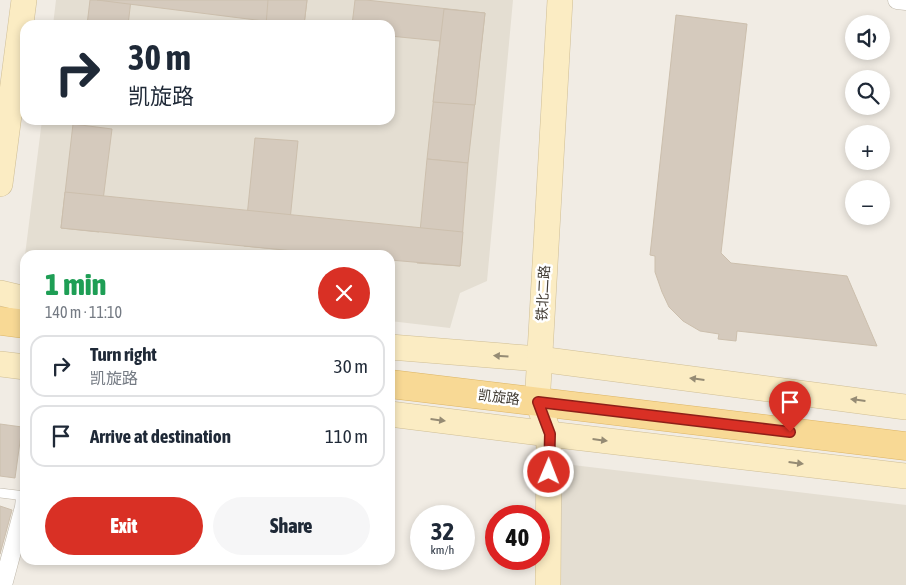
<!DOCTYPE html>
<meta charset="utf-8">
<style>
body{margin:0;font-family:"Asap Condensed","Noto Sans SC",sans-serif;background:#f6f6f7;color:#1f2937;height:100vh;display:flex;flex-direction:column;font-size:19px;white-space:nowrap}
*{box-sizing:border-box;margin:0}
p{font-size:16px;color:#747a83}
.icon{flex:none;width:28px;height:28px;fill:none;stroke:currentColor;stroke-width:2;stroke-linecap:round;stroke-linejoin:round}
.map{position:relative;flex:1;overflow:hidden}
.details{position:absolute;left:20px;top:250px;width:375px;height:315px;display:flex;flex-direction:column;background:#fff;border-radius:15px;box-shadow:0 2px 8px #0003}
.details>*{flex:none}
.guide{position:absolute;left:20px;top:20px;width:375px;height:105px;border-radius:15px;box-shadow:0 2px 8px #0003;background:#fff;color:#1f2937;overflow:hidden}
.tools{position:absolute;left:845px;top:15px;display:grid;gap:10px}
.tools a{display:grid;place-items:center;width:45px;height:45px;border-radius:50%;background:#fff;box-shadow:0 2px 8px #0003;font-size:25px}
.speed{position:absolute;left:410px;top:505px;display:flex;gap:10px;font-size:25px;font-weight:700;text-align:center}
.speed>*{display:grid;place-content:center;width:65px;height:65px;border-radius:50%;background:#fff;box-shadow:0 2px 8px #0003;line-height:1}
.speed small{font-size:12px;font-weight:400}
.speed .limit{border:8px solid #d22;background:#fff;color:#111}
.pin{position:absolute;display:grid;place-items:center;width:42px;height:42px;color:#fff;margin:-51px -21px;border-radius:50% 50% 50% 0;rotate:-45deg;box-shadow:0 0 5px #0007}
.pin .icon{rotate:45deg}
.me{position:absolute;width:55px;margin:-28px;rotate:1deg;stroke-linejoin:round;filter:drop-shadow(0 0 4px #0008)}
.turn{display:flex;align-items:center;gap:18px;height:105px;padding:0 25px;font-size:22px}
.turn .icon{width:65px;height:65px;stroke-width:2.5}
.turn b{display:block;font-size:35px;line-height:42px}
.round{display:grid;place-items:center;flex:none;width:52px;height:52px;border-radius:26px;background:#f6f6f7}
.summary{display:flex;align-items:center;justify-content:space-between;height:85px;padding:0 25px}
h1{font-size:30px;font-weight:800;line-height:38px;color:#1e9e55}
.action{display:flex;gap:10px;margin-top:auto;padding:10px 25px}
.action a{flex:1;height:58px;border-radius:30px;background:#d93025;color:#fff;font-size:20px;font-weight:800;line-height:58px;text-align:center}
.action a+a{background:#f6f6f7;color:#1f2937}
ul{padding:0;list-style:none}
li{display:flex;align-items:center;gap:15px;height:62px;margin:0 10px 8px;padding:0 15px;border:2px solid #e0e1e3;border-radius:15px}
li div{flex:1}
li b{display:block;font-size:19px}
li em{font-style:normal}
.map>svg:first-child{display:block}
.residential{fill:#e4ded2}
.building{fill:#d5cabd;stroke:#ccbfad}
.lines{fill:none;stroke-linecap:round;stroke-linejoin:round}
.lane-casing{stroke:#beb7aa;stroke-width:10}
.street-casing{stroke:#beb7aa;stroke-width:19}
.secondary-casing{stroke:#cfbe96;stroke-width:26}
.primary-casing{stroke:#dcb566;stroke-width:29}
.lane{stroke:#fff;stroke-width:9}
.street{stroke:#fff;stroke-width:18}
.secondary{stroke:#fbecc3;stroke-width:25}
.primary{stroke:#f8d995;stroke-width:28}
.oneway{fill:#958b74}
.route-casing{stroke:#8d1f18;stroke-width:12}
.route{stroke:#d93025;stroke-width:9}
.labels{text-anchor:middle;stroke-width:5;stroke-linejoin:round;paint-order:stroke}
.street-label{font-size:14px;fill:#423c34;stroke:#fff}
</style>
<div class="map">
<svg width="906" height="585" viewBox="0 0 906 585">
<rect width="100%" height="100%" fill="#f1ece4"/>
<!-- residential -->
<g class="residential">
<polygon points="56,0 513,0 487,281 460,293 450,328 390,321 390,255 25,255 42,120 390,120 390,25 53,25"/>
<polygon points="548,462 906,505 906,585 555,585"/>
</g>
<!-- building -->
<g class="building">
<polygon points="90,0 131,0 128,25 87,25"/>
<polygon points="97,0 307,0 304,25 296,25"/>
<polygon points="268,0 307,0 304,25 266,25"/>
<polygon points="355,0 366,0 485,13 468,163 427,159 440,41 390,36 390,25 352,25"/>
<polygon points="444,9 485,13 475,105 433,102"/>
<polygon points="676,15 747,24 721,253 731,263 847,276 877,346 737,331 736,341 718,339 719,334 700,331 683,321 669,307 662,292 655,272 655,256 650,255"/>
<polygon points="73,124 112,129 99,232 61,228"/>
<polygon points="255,138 298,141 287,250 244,246"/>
<polygon points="427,159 468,163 460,266 417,263"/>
<polygon points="65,192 463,232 460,266 390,260 390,255 335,255 61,228"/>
<polygon points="0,424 22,427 15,478 0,476"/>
<polygon points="0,506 12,510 0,554"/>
</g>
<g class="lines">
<!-- lane casing -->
<g class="lane-casing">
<polyline id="lane" points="0,493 25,496"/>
</g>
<!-- street casing -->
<g class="street-casing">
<g id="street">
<polyline points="897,0 906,1"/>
<polyline points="3,585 24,507 25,498"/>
</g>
</g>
<!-- secondary casing -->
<g class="secondary-casing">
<g id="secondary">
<polyline points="0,184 24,0"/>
<polyline points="0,293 25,299"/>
<polyline points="390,347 539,359 906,407"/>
<polyline points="0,364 25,367"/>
<polyline points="390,414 549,434 906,476"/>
<polyline points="548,585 549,434 538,402 538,388 560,0"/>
</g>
</g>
<!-- primary casing -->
<g class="primary-casing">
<g id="primary">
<polyline points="0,321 25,324"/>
<polyline points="390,384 906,446"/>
</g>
</g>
<!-- lane -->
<use href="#lane" class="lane"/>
<!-- street -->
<use href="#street" class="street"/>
<!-- secondary -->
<use href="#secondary" class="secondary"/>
<!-- primary -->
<use href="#primary" class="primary"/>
</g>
<!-- one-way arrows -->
<defs><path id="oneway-solid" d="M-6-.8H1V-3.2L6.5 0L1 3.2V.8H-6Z" transform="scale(1.25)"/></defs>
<g class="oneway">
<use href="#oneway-solid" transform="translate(501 356) rotate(-176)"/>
<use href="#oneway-solid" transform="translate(697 379) rotate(-173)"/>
<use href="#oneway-solid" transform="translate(858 400) rotate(-173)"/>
<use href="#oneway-solid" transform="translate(438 420) rotate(7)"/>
<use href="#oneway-solid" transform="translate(600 440) rotate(7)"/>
<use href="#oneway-solid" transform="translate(796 463) rotate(7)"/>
</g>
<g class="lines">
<!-- route casing -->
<g class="route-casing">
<polyline id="route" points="549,472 550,434 538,402 790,432"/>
</g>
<!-- route -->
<use href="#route" class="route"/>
</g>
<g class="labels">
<!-- street labels -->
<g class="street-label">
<text transform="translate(543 293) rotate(-87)" y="5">铁北二路</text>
<text transform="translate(499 397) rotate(7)" y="5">凯旋路</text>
</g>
</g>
</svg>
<div class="tools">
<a><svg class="icon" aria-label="sound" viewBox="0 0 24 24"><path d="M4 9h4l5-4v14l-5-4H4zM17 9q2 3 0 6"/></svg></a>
<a><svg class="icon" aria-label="search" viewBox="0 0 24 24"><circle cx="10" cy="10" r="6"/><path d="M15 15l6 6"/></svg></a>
<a>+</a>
<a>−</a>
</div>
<div class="speed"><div>32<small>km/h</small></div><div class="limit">40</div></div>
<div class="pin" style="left:790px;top:432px;background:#d93025"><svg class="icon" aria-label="arrive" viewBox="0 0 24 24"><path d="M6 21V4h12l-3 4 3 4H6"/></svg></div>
<svg class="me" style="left:549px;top:472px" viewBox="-20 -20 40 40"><circle r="17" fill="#d93025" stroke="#fff" stroke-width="3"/><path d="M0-11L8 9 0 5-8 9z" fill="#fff"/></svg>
<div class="guide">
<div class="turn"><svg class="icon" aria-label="right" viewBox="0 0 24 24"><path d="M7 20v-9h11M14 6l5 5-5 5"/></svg><div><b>30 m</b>凯旋路</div></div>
</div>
<section class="details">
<div class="summary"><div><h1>1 min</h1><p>140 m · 11:10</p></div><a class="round" style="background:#d93025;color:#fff"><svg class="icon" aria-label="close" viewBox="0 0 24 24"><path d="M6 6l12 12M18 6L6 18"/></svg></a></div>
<ul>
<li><svg class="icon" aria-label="right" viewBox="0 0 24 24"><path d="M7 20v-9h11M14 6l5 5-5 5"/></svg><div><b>Turn right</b><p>凯旋路</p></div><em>30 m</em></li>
<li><svg class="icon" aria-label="arrive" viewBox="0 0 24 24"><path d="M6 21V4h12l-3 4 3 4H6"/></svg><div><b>Arrive at destination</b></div><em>110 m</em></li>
</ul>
<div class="action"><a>Exit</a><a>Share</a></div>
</section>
</div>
